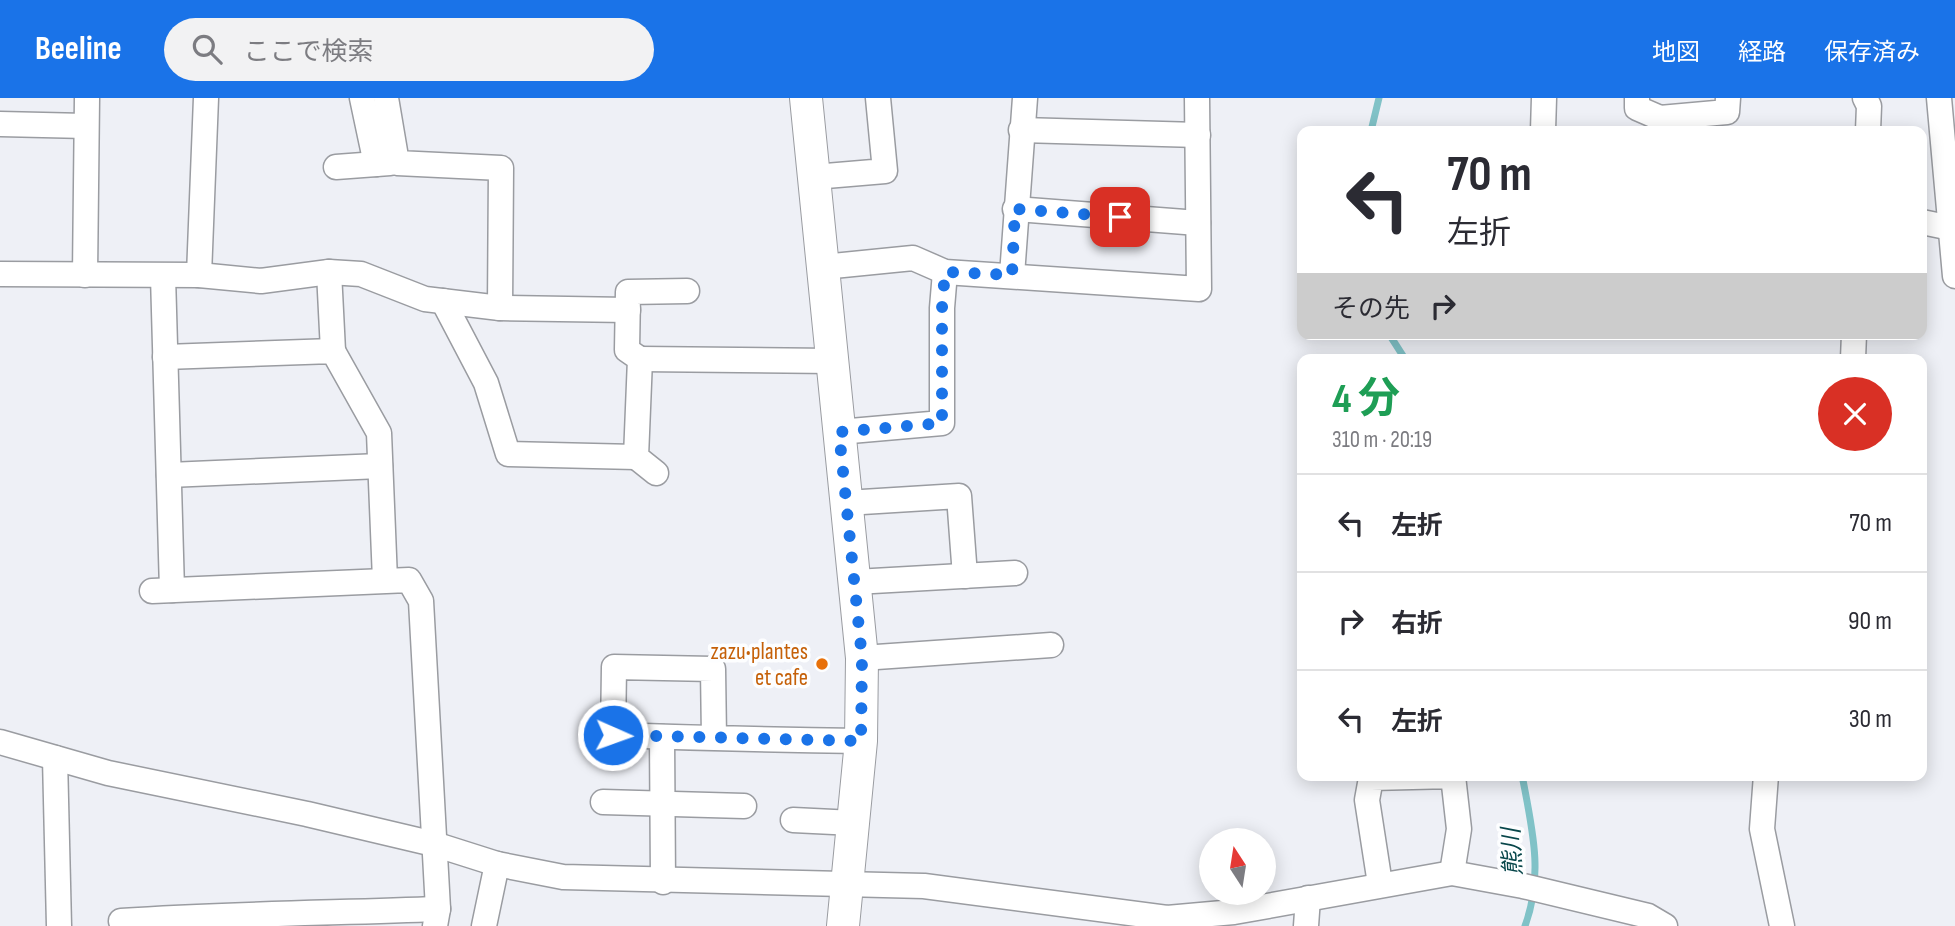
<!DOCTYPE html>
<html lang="ja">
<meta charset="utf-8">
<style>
body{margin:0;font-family:"Sofia Sans Condensed","Noto Sans JP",sans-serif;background:#f2f2f3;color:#2b2b33;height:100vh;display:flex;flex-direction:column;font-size:26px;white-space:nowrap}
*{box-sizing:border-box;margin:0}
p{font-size:23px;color:#7c7c81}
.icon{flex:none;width:38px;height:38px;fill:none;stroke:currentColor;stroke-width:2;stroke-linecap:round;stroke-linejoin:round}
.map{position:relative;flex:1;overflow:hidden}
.panel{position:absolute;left:1297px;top:256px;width:630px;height:427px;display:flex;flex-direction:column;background:#fff;border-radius:14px;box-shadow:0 4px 18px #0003}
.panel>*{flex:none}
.banner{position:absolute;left:1297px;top:28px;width:630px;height:214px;border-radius:14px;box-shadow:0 4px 18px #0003;background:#fff;color:#2b2b33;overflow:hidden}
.needle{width:46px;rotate:348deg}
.buttons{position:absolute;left:1199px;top:730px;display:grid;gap:14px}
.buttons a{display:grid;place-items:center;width:77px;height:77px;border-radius:50%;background:#fff;box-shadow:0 4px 18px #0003;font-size:35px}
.pin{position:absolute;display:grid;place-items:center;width:60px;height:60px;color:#fff;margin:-30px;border-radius:14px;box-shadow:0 4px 10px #0006}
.me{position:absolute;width:77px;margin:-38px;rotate:92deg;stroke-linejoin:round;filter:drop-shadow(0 0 5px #0008)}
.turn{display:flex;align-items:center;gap:24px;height:147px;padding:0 35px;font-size:32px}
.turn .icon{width:91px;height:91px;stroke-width:2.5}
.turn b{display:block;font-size:49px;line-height:60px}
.then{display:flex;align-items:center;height:66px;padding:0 35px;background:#0003;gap:14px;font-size:26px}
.round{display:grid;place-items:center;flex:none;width:74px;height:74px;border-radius:37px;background:#f2f2f3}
.summary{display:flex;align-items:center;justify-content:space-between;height:119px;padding:0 35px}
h1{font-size:42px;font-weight:700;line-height:52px;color:#1e9e55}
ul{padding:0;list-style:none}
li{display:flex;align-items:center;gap:21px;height:98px;padding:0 35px;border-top:2px solid #e1e1e2}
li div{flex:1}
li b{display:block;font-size:26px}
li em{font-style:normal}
header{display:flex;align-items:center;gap:42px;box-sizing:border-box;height:98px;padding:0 35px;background:#1a73e8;color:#fff}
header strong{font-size:33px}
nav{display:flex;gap:38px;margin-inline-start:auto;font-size:24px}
.search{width:490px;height:63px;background:#f2f2f3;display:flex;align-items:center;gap:18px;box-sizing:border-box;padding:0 24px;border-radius:38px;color:#7c7c81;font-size:26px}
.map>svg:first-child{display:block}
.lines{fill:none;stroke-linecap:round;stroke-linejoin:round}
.stream{stroke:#80c2c7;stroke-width:7}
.minor-casing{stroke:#9a9ca1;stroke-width:27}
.tertiary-casing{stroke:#9a9ca1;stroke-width:34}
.minor{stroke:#fff;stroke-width:24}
.tertiary{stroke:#fff;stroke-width:32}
.route{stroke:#1a73e8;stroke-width:12;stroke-dasharray:0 21.6}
.food-dot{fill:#e8710a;stroke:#fdfeff;stroke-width:2.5}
.labels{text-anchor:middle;stroke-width:7;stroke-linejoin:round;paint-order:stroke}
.food-label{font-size:23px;fill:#c56008;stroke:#fdfeff;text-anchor:end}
.water-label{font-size:24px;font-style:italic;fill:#07464a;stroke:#fdfeff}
</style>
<header>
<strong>Beeline</strong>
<div class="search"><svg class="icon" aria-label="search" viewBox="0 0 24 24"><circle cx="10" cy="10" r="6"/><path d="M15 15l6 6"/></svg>ここで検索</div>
<nav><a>地図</a><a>経路</a><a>保存済み</a></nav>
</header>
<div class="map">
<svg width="1955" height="828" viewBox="0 0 1955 828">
<rect width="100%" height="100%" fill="#eef0f6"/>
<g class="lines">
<!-- stream -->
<g class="stream">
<polyline points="1371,33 1379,0"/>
<polyline points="1389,236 1405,261"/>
<path d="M1522 677C1532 730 1544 776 1525 828"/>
</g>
<!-- minor casing -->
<g class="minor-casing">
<g id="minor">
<polyline points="362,0 376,66"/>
<polyline points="386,0 397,65 501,70 500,210"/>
<polyline points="1637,0 1637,10 1660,20 1660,33"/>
<polyline points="1865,0 1869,8 1868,33"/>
<polyline points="1939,0 1955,178"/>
<polyline points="1660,20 1727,14 1728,0"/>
<polyline points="0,26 86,28"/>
<polyline points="1021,32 1198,37"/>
<polyline points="1543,33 1544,0"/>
<polyline points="336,69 390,65"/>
<polyline points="814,79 885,73 878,0"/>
<polyline points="1015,111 1198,125"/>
<polyline points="1922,124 1951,130"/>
<polyline points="823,169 913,160 945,174 1199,191 1197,0"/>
<polyline points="329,174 333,253"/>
<polyline points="0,176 199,177 261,183 329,174 361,176 425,201 500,210 628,212"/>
<polyline points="85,177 87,0"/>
<polyline points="199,177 206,0"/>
<polyline points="1012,177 1025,0"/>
<polyline points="163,178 172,492"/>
<polyline points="443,203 486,285 508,356 636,359"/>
<polyline points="165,259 333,253 379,335 385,482"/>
<polyline points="640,261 833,263"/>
<polyline points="1853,261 1854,236"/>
<polyline points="839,334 942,325 942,210 945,174"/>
<polyline points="656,375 636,359 640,261 627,252 628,194 687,193"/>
<polyline points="169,377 380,368"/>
<polyline points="846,405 959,398 965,478"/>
<polyline points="855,484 1015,475"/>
<polyline points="152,493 409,482 421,503 438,811 435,828"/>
<polyline points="862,560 1051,547"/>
<polyline points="662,639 663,784"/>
<path d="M714 640 713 571 614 569 613 637C696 640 778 642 861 643"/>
<polyline points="0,644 108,675 307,716 434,746 497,766 563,779 924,788 1167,820 1234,814 1452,775 1523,788 1648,818 1665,828"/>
<polyline points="55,660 59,828"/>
<polyline points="1766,677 1762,731 1782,828"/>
<polyline points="603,704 744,708"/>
<polyline points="793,722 854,725"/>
<polyline points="1380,786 1367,702 1371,680 1453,678 1459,731 1452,775"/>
<path d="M121 823C227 816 333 815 438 811"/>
<polyline points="484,828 497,766"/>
<polyline points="1306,828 1308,800"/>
</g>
</g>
<!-- tertiary casing -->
<g class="tertiary-casing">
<polyline id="tertiary" points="806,0 862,560 861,643 843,828"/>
</g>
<!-- minor -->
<use href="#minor" class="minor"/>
<!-- tertiary -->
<use href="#tertiary" class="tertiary"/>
</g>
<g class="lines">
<!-- route -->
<polyline class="route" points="613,637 861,643 862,560 839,334 942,325 942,210 945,174 1012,177 1015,111 1120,119"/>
</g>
<!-- markers -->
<circle class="food-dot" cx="822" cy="566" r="7"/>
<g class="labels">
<!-- food labels -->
<g class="food-label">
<text x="808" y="561">zazu•plantes<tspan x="808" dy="26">et cafe</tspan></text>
</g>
<!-- water labels -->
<g class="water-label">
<text transform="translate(1512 754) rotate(-93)" y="8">熊川</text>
</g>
</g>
</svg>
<div class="buttons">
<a><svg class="needle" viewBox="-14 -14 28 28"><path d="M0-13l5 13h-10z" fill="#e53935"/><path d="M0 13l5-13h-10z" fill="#7c7c81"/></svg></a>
</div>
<div class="pin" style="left:1120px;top:119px;background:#d93025"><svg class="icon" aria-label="arrive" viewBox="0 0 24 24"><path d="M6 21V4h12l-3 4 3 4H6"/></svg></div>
<svg class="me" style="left:613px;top:637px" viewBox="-20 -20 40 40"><circle r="17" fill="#1a73e8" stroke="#fff" stroke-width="3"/><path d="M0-11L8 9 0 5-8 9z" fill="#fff"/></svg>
<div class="banner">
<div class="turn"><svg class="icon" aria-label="left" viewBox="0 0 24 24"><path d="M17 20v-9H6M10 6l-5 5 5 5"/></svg><div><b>70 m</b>左折</div></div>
<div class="then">その先<svg class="icon" aria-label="right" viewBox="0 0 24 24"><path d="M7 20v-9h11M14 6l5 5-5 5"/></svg></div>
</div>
<section class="panel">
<div class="summary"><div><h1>4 分</h1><p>310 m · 20:19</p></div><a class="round" style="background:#d93025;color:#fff"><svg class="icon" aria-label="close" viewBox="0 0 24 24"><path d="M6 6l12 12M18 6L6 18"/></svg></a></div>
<ul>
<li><svg class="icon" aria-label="left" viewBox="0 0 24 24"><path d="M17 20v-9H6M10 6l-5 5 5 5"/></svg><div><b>左折</b></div><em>70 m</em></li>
<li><svg class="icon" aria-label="right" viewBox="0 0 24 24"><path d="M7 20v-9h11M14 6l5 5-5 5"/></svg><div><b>右折</b></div><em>90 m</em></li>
<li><svg class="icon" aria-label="left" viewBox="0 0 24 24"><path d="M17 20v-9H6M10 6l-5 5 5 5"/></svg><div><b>左折</b></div><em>30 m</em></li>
</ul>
</section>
</div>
